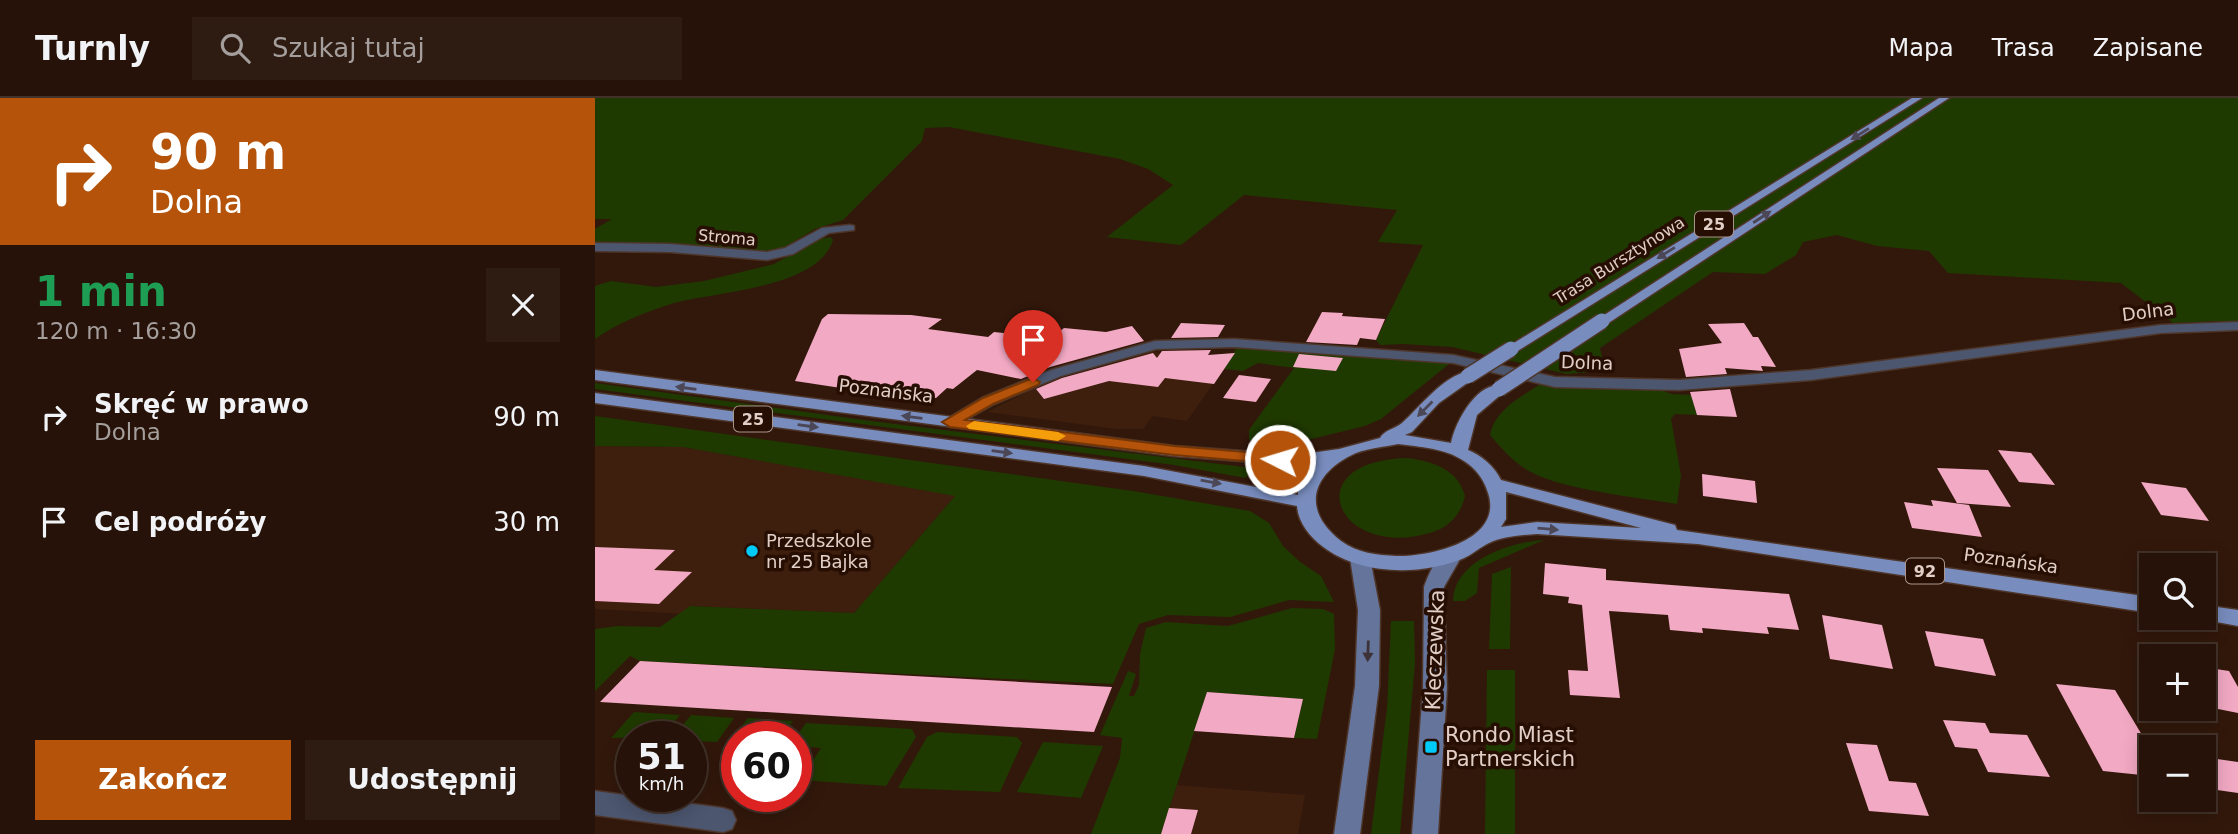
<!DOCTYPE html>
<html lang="pl">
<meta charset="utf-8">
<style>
body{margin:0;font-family:"DejaVu Sans",sans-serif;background:#2e1b12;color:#f1f3f6;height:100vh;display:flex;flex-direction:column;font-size:26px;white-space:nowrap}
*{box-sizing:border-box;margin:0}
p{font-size:23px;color:#a49e9c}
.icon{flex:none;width:38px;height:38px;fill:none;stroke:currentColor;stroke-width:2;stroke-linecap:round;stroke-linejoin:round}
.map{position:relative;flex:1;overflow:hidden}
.sheet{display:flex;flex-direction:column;background:#261208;width:595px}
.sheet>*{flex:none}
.top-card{background:#b45309;color:#fff;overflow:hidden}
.buttons{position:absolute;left:1544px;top:455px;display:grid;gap:14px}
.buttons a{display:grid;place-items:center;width:77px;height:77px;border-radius:0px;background:#261208;box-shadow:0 4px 18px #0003,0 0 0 2px #423229;font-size:35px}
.speed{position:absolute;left:21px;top:623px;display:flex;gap:14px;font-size:35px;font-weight:700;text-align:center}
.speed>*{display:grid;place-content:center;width:91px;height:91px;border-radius:50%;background:#261208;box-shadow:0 4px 18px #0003,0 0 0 2px #423229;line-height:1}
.speed small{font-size:18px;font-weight:400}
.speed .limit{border:10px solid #d22;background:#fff;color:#111}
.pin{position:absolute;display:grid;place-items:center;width:60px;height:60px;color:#fff;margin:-72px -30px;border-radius:50% 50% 50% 0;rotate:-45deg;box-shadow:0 0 7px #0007}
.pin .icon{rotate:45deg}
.me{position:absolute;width:77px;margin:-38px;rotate:275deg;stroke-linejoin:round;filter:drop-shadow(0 0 5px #0008)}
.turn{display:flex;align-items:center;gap:24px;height:147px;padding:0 35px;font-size:32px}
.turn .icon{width:91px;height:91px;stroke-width:2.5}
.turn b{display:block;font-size:49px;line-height:60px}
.round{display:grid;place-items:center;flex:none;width:74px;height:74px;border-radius:0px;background:#2e1b12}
.headline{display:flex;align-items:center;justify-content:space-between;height:119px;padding:0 35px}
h1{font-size:42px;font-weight:600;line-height:52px;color:#1e9e55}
.cta{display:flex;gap:14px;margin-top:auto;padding:14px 35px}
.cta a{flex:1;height:80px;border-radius:0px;background:#b45309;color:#fff;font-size:28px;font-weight:600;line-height:80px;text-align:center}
.cta a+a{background:#2e1b12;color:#f1f3f6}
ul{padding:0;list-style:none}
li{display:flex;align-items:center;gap:21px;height:105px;padding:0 35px}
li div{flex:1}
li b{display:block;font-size:26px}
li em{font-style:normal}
header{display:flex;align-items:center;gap:42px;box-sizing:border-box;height:98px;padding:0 35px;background:#261208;border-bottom:2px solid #423229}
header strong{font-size:33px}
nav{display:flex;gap:38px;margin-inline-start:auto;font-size:24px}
.search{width:490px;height:63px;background:#2e1b12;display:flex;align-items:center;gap:18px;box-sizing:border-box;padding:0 24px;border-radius:0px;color:#a49e9c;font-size:26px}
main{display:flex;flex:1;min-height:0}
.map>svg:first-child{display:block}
.built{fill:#3e1e0d}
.green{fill:#1f3a00}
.building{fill:#f2a9c3}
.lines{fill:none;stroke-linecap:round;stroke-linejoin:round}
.street-casing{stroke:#4e3529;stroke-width:3}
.secondary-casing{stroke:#4e3529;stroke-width:3}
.primary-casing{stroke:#4e3529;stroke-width:3}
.street{fill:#4c566e;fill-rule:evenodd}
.secondary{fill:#65749b;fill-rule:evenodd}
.primary{fill:#788cbd;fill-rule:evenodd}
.primary-bridge-casing{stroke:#4e3529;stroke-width:18;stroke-linecap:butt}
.primary-bridge{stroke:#788cbd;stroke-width:15}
.oneway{fill:#4b4757}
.oneway2{fill:#3d3238}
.route{fill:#b45309;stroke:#753606;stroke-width:2}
.slow{fill:#f59e0b}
.poi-dot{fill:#00cbf8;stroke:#270e03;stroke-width:2.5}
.labels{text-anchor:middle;stroke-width:7;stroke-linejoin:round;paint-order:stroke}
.shield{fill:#270e03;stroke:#a9948c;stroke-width:2}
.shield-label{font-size:16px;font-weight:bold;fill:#e1cec6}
.far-street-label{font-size:16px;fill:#e1cec6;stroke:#270e03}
.street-label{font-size:18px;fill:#e1cec6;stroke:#270e03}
.poi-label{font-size:18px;fill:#e1cec6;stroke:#270e03;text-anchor:start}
.near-street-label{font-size:21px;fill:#e1cec6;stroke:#270e03}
.near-poi-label{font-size:21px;fill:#e1cec6;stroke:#270e03;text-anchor:start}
</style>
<header>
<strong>Turnly</strong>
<div class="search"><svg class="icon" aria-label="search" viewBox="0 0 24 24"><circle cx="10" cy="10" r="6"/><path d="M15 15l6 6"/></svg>Szukaj tutaj</div>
<nav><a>Mapa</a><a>Trasa</a><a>Zapisane</a></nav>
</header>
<main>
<section class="sheet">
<div class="top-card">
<div class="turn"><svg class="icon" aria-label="right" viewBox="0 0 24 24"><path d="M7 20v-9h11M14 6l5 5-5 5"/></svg><div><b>90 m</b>Dolna</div></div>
</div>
<div class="headline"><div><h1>1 min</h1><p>120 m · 16:30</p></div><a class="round"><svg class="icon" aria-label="close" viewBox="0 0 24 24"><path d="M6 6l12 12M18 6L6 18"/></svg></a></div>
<ul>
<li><svg class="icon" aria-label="right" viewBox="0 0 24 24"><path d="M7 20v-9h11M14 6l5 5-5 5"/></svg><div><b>Skręć w prawo</b><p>Dolna</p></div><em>90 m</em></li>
<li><svg class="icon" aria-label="arrive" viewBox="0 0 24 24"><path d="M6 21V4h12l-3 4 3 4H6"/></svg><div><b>Cel podróży</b></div><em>30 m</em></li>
</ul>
<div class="cta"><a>Zakończ</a><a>Udostępnij</a></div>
</section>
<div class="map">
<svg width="1643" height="736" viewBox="0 0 1643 736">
<rect width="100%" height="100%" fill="#32180b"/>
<!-- built -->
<g class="built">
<polygon points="554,254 609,258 640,255 592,323 558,318 548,331 521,331 392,314 444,288"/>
<polygon points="0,348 88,349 361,397 259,515 95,508 87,516 0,511"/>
<polygon points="582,687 710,697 703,736 566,736"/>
</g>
<!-- green -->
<g class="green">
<polygon points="0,0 1643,0 1643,225 1622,223 1578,225 1526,185 1353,175 1334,153 1282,148 1242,137 1208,144 1201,157 1170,176 1118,174 1005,250 1010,273 972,276 857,249 808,246 785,247 781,242 828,147 783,144 802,112 649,97 586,147 512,139 578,87 553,71 525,61 354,29 330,30 327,43 248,122 220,131 186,151 170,153 77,147 0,146 0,131 17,121 0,121"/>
<path d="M236 139 238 142C224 190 120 194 79 205 53 213 22 225 0 241V188L16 183 61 189 109 183 179 166 224 141Z"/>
<polygon points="642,249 835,262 854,266 786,321 770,328 704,344 654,342 654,332 699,270 663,265 648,273 629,271"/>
<polygon points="0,285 276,323 657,370 651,380 579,367 0,291"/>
<path d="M944 287 1063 291 1077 296 1096 297 1102 317 1080 316 1076 321 1086 377 1082 406C1045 400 964 391 934 373 918 364 907 351 895 337 900 312 924 300 944 287Z"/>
<polygon points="0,318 538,393 655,413 674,425 688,448 704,463 726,478 739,504 694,502 635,519 573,517 544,526 518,586 45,563 35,558 0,593 0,531 23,528 65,529 95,508 259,515 360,398 88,349 0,348"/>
<path d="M812 360C837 363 863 371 870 398 866 417 853 430 835 435 741 462 700 363 812 360Z"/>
<path d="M949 442 884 470 882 495 870 503H858C859 462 916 444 949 442Z"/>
<polygon points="916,469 915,551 894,551 897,476"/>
<polygon points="697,510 728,511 739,516 740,551 722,641 699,640 708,601 612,594 566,736 496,736 525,660 527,640 505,637 533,573 541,576 534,598 539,598 544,587 545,556 551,530 571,524 633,528"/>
<polygon points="796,523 819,523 820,565 805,736 776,736 792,610"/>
<polygon points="892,572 920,572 920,736 890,736"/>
<polygon points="39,614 85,617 67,639 16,640"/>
<polygon points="96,617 139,620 122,644 96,643 96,639 78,639"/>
<polygon points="153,620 198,623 187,639 142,639 142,645 133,645"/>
<polygon points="211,625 317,631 321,639 291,688 205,682 226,650 201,648 201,639"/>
<polygon points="342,634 422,639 427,645 405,694 303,690 332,639"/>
<polygon points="448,644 508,648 486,700 422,694"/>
</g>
<!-- building -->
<g class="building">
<polygon points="727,214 748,215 747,218 790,221 781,242 765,240 762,247 711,244"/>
<polygon points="233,216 316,217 347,221 333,231 393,239 399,234 448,239 456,232 465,233 469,230 511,234 537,228 549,243 455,269 426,281 382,272 358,291 352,290 341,300 251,286 246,290 200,283 227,221"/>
<polygon points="586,225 630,227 623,239 576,240"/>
<polygon points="1149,225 1158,239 1163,239 1181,269 1166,268 1168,273 1130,270 1132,276 1091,279 1084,251 1127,245 1113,226"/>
<polygon points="616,252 613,257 640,255 619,286 570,280 563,289 514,283 449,301 441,291 467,280 558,255 562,260 567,253"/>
<polygon points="704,256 748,260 741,273 698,269"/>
<polygon points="644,277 676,281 661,304 628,300"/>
<polygon points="1135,291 1142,319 1102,317 1095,294"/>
<polygon points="1403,352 1436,355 1460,387 1424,384"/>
<polygon points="1342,370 1393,372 1416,409 1362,405"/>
<polygon points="1107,376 1160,383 1162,405 1108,398"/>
<polygon points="1546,384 1591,390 1614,423 1566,417"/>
<polygon points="1336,402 1374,407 1387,439 1317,430 1309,404 1338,408"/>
<polygon points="0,449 80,452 59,472 97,474 64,506 0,503"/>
<polygon points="950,465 1011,471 1011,482 1194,496 1204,532 1172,529 1174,536 1107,530 1108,535 1075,532 1073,517 1014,513 1025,600 975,597 973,572 993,573 987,507 973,505 974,499 948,496"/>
<polygon points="1227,517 1287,527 1298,571 1235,561"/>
<polygon points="1330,533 1388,541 1401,578 1340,568"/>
<polygon points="45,563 517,589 499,634 5,604"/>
<polygon points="1608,569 1634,573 1643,589 1643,615 1608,608"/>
<polygon points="1461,586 1520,592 1556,652 1556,678 1508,673"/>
<polygon points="612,594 708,601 699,640 599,633"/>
<polygon points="1348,622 1390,625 1395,635 1432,637 1455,679 1393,674 1382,651 1360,649"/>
<polygon points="1251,645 1282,647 1294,683 1321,685 1334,718 1274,713"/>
<polygon points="1608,659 1643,664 1643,695 1608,690"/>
<polygon points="574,710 603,712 596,736 566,736"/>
</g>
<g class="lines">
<!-- street casing -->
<g class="street-casing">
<g id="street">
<polygon points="255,127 259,128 259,132 234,135 198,156 172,162 75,154 0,153 0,145 75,146 172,154 190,150 227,130"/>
<polygon points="1643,224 1643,232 1566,235 1216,282 1084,292 960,289 858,265 639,249 561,251 466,278 399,306 361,327 355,329 347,324 387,300 456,272 560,243 639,241 858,257 960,279 1084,282 1216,272 1566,227"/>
<polygon points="0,693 128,710 137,713 141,722 137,731 128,734 0,717"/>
</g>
</g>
<!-- secondary casing -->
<g class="secondary-casing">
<g id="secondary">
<path d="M858 449 865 451 868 456 849 489 852 590 843 736H817L828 590 829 489C834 475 843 454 858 449Z"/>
<polygon points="765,453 772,455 775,460 785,512 784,588 765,736 739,736 760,588 763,512 755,460 758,455"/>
</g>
</g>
<!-- primary casing -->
<g class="primary-casing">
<g id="primary">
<polygon points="1317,0 1327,0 921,254 916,255 909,251"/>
<polygon points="1344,0 1354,0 1012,226 1007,227 1000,223"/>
<path d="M0 272 579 348 701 357 744 351 785 340C789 332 800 331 807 325 827 307 846 280 873 273L878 275 881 278 878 281 844 305 817 334 810 337 856 345C860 324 883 281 909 288L912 291 909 294 882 317 873 352C886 357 900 369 906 382L1080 427 1082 432 1556 499V515L1103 446 942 436C927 437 909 438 894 445 885 449 877 457 867 461 824 478 764 477 727 448 715 439 703 424 702 408L549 378 0 305V295L549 368 703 397V389L721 364 701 367 579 358 0 282ZM803 346C825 349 850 350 869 363 880 370 888 380 892 392 912 442 835 459 801 458 782 457 762 455 746 443 705 411 717 375 761 355 774 350 790 349 803 346ZM911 394 1046 430 942 424 906 429 911 421Z"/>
<polygon points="1608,507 1643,512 1643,528 1600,520 1608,520"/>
</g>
</g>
<!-- street -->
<use href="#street" class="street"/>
<!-- secondary -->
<use href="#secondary" class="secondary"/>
<!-- primary -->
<use href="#primary" class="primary"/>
<!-- primary-bridge casing -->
<g class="primary-bridge-casing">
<g id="primary-bridge">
<polyline points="873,278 916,251"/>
<polyline points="904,291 1007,223"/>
</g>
</g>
<!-- primary-bridge -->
<use href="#primary-bridge" class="primary-bridge"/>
</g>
<!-- one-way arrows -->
<defs><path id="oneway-solid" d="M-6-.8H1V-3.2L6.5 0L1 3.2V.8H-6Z" transform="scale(1.75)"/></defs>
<g class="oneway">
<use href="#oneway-solid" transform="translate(1265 36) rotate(148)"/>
<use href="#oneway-solid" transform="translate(1167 119) rotate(-33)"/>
<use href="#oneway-solid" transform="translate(1071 155) rotate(148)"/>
<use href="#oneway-solid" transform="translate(91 290) rotate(-172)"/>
<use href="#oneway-solid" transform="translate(830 311) rotate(135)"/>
<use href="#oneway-solid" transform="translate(317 319) rotate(-173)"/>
<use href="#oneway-solid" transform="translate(213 328) rotate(8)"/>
<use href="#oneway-solid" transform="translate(407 354) rotate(8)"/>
<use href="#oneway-solid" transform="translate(616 384) rotate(10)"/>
<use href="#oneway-solid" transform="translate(953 431) rotate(5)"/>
</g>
<use class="oneway2" href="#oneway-solid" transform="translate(773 553) rotate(92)"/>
<!-- route -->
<polygon class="route" points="438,280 445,284 443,287 398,306 370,322 579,348 685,357 692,362 685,366 579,357 355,329 347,324 388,300"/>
<!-- slow -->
<polygon class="slow" points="379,323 463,334 471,338 463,343 374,331 371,328"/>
<!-- markers -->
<g class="poi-dot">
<circle cx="157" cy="453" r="7"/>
<rect x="829" y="642" width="14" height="14" rx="3.5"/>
</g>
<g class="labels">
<!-- shield labels -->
<g class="shield">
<rect x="1100" y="113.5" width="38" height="25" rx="5"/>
<rect x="139" y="308.5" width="38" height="25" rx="5"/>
<rect x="1311" y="460.5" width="38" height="25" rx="5"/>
</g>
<g class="shield-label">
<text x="1119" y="132">25</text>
<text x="158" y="327">25</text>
<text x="1330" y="479">92</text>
</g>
<!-- far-street labels -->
<g class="far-street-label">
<text transform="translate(132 139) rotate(5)" y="6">Stroma</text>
<text transform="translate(1024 162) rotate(-32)" y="6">Trasa Bursztynowa</text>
</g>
<!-- street labels -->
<g class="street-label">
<text transform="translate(1553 214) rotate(-7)" y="6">Dolna</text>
<text transform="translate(992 265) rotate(2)" y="6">Dolna</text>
<text transform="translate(291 293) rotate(7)" y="6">Poznańska</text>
<text transform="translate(1416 463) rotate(8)" y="6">Poznańska</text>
</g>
<!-- poi labels -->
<g class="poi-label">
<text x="171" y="449">Przedszkole<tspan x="171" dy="21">nr 25 Bajka</tspan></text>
</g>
<!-- near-street labels -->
<g class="near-street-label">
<text transform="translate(840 552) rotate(-88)" y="7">Kleczewska</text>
</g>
<!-- near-poi labels -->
<g class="near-poi-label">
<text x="850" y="644">Rondo Miast<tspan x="850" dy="24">Partnerskich</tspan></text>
</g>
</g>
</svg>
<div class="buttons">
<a><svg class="icon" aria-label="search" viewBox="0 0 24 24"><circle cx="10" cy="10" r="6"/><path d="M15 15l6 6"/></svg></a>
<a>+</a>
<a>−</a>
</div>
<div class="speed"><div>51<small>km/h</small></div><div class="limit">60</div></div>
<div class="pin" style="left:438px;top:284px;background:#d93025"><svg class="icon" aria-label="arrive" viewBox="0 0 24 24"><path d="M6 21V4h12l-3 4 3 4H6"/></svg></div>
<svg class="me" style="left:685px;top:362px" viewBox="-20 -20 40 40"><circle r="17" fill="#b45309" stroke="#fff" stroke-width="3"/><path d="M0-11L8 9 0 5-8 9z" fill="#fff"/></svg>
</div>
</main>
